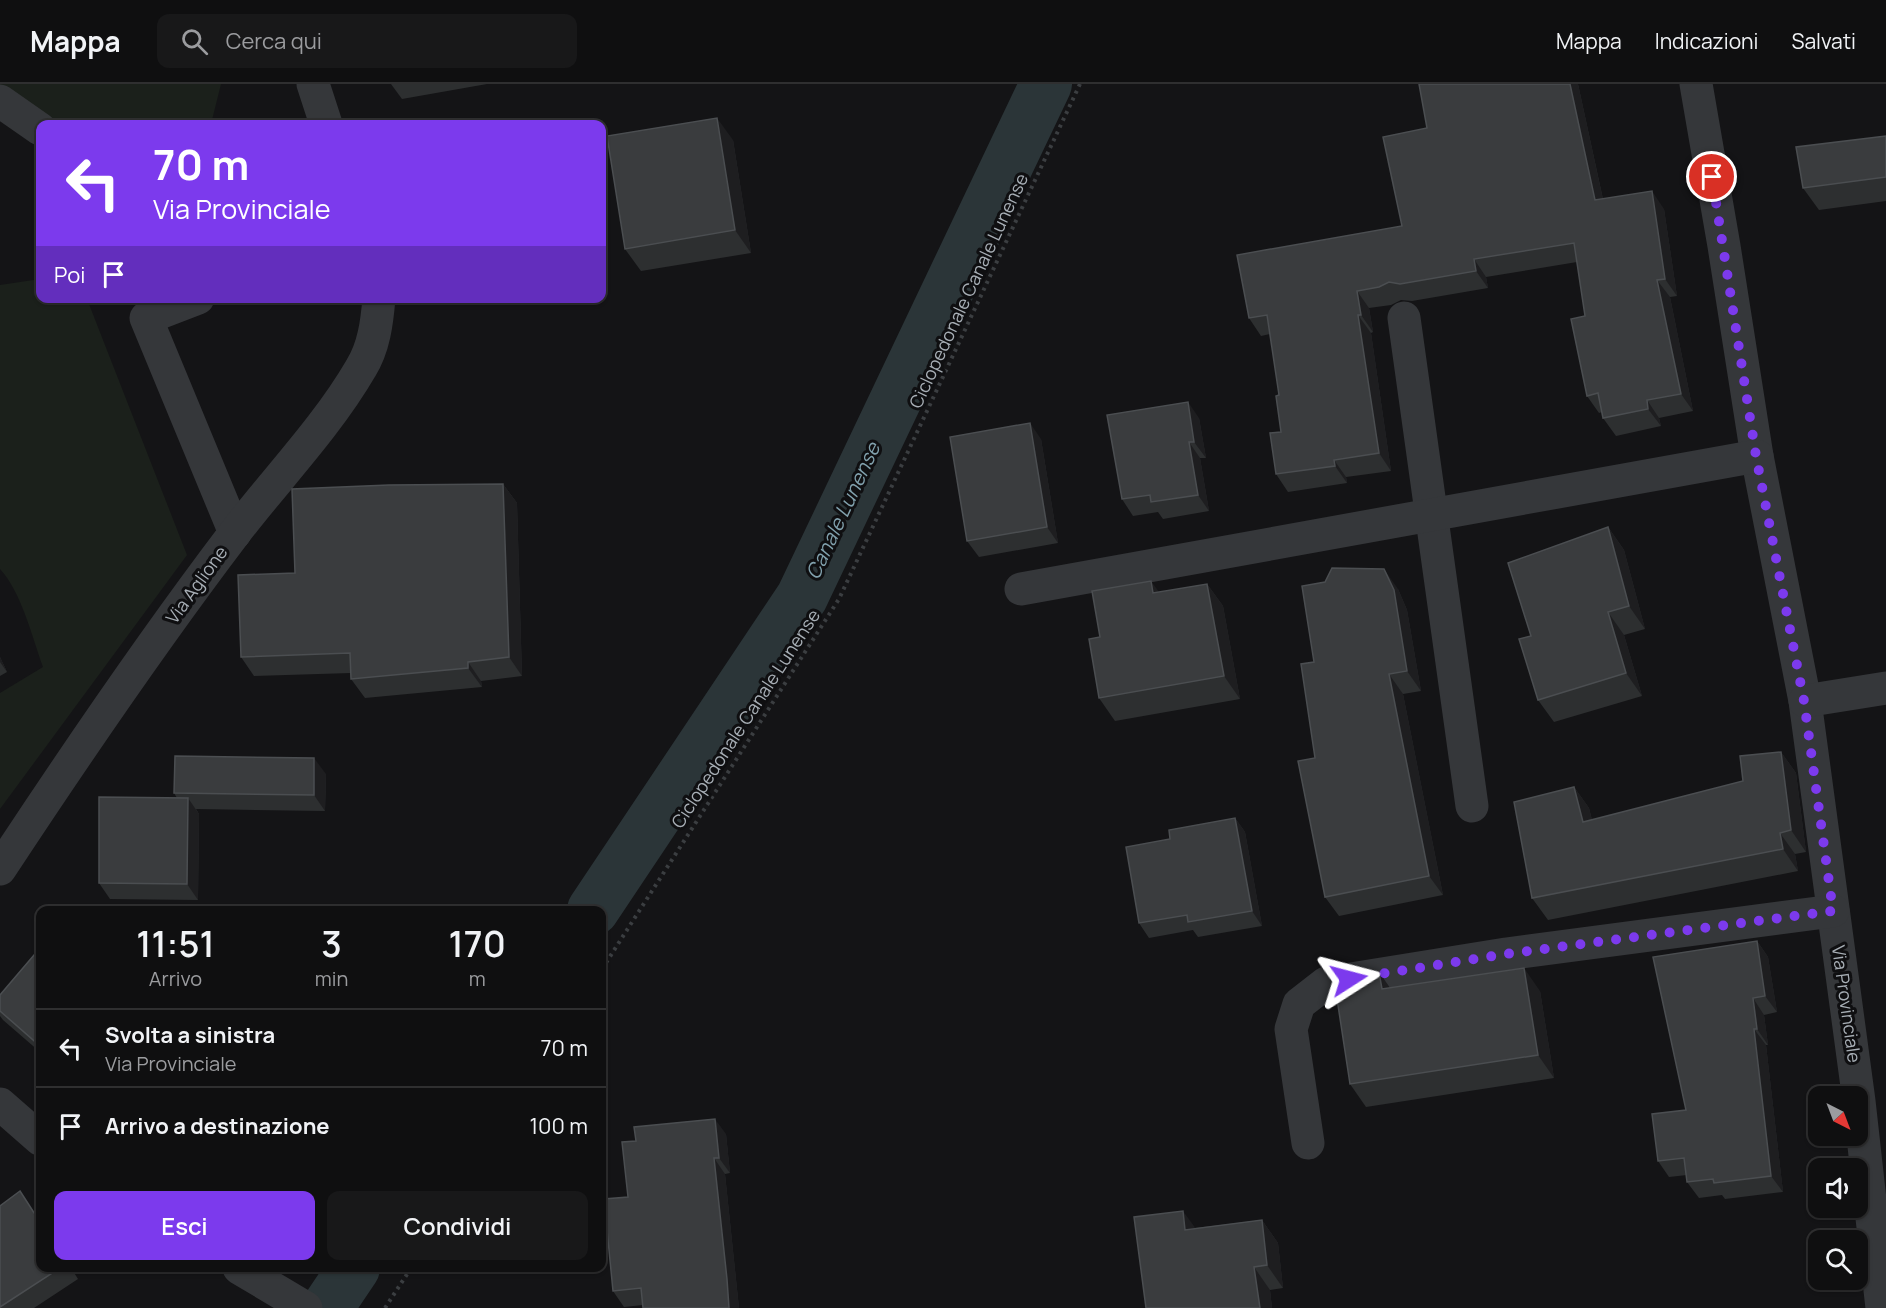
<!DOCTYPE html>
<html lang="it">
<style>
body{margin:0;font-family:Manrope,sans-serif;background:#181819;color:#f1f3f6;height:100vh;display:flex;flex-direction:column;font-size:22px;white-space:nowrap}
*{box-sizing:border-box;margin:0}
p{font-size:20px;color:#9b9c9f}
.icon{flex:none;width:33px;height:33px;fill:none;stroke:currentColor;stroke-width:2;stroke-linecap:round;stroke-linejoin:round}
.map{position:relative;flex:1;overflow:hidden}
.side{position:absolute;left:36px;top:822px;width:570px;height:366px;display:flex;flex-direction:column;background:#0f0f10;border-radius:12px;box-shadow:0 2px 4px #0004,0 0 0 2px #2f2f30}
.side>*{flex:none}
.top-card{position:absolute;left:36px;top:36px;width:570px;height:183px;border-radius:12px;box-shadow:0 2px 4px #0004,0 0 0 2px #2f2f30;background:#7c3aed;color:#fff;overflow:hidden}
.needle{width:39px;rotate:138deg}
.tools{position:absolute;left:1808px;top:1002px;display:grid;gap:12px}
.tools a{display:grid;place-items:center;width:60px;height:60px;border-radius:12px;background:#0f0f10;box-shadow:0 2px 4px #0004,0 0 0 2px #2f2f30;font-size:30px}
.pin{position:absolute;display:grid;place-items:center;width:51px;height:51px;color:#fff;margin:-26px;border:3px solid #fff;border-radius:50%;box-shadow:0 2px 6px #0007}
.me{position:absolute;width:66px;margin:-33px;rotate:81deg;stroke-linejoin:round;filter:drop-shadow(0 0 4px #0008)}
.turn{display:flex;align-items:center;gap:21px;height:126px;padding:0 18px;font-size:27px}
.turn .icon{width:78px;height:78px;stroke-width:2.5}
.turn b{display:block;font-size:42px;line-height:51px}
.then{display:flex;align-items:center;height:57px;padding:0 18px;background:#0003;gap:12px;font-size:22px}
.eta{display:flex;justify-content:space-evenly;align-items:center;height:102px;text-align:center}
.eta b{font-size:36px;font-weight:600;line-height:42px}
.cta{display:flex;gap:12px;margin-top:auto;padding:12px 18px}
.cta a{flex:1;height:69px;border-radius:12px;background:#7c3aed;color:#fff;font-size:24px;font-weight:600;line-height:69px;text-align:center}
.cta a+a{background:#181819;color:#f1f3f6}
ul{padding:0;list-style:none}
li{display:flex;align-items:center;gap:18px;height:78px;padding:0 18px;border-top:2px solid #2f2f30}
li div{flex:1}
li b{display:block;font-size:22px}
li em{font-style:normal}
header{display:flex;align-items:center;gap:36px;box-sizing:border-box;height:84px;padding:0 30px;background:#0f0f10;border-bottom:2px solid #2f2f30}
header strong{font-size:28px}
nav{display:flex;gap:33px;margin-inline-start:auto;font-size:21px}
.search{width:420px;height:54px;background:#181819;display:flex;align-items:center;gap:15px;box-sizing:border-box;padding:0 21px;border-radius:12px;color:#9b9c9f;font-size:22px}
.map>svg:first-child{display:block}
.green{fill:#1b201b}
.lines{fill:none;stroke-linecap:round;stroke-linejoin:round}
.canal{stroke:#2b3538;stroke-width:52}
.path{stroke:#3b3e41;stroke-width:4;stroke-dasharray:3 4.5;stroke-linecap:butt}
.minor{stroke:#35373a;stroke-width:33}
.wall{fill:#2d2f30}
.shaded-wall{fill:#1e1e20}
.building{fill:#3a3c3e;stroke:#4b4e51;stroke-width:1.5}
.route{stroke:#7c3aed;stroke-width:10;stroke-dasharray:0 18}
.labels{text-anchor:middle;stroke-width:6;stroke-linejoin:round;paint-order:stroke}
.street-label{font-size:18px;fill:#a7aeb5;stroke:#0f0f11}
.water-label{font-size:20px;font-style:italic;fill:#81a1ad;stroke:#0f0f11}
</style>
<header>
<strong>Mappa</strong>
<div class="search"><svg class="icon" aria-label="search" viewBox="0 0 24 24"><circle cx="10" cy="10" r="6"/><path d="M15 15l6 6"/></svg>Cerca qui</div>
<nav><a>Mappa</a><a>Indicazioni</a><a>Salvati</a></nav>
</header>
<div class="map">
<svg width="1886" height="1224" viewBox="0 0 1886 1224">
<rect width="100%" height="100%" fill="#141416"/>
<!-- green -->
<g class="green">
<polygon points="0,0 221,0 211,40 52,40 0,4"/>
<path d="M40 195V214L87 215 187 471 0 725V609L43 583C32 553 22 509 0 485V201Z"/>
</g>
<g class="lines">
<!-- canal -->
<g class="canal">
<polyline points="593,826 802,513 1046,0"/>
<polyline points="327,1224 354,1184"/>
</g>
<!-- path -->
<g class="path">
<polyline points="602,885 839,515 1080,0"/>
<polyline points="385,1224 411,1184"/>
</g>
<!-- minor -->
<g class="minor">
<polyline points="313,0 326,40"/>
<polyline points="1696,0 1724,162 1757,372 1805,617 1859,1017 1882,1224"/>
<polyline points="0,17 40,45"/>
<polyline points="198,214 146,234 235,449"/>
<polyline points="1404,234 1472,722"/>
<polyline points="1021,505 1757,372"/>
<polyline points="1805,617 1886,604"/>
<path d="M0 785C75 671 152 558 234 450 276 395 326 344 361 284 374 263 377 238 379 214"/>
<polyline points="0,1020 40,1055"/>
<polyline points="1308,1059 1291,945 1299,920 1326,899 1506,870 1833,827"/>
<polyline points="239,1184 306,1224"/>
</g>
</g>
<!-- wall -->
<g class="wall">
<polygon points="391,0 487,0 402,15"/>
<polygon points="1419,0 1578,0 1603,115 1664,125 1677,212 1670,213 1693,327 1659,334 1661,342 1616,352 1603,334 1602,328 1599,329 1587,312 1585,232 1577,178 1486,193 1488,204 1412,217 1401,216 1391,221 1369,224 1373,248 1371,249 1391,387 1346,393 1347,399 1288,408 1276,390 1281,348 1279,311 1270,250 1261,252 1249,234 1402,142 1427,44"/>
<polygon points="1886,52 1886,117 1819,126 1803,104"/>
<polygon points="733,56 751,169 641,187 625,165"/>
<polygon points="1199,334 1206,374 1200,374 1209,427 1163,435 1158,428 1133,432 1122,415"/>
<polygon points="1041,355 1058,459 979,473 967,457"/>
<polygon points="503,400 517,419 522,592 481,597 482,603 365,614 351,595 351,589 254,592 241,573 295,489"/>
<polygon points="1608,443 1624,466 1645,545 1624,551 1642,612 1554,638 1538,616 1531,552"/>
<polygon points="1207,500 1223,522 1240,615 1115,637 1099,614 1100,553"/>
<polygon points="1398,505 1407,526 1421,607 1403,610 1443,811 1339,832 1325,813 1315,674"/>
<polygon points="0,573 7,588 0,592"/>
<polygon points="1781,668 1796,689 1806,768 1795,770 1798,787 1548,836 1532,814 1574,703 1589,724 1592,736 1743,697"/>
<polygon points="326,690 325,727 196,725 199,730 198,816 110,815 99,799 177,714 174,709"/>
<polygon points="1235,734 1245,748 1262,842 1198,853 1193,846 1149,854 1139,839 1170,755"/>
<polygon points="1757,857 1768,873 1777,928 1764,931 1768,961 1766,961 1783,1108 1725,1115 1722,1111 1699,1114 1687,1098 1687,1091 1669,1093 1658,1077 1686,1026"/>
<polygon points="40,864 40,968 3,936 0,932 0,911"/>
<polygon points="1390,904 1540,907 1554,994 1366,1023 1350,1000"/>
<polygon points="726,1050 730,1089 725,1090 739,1224 643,1224 643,1221 624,1223 613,1207 628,1113"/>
<polygon points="20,1107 40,1137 40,1184 71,1184 78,1195 34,1224 0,1224 0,1122"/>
<polygon points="1262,1136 1278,1159 1283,1204 1270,1206 1272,1224 1146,1224 1195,1144"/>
</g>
<!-- shaded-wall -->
<g class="shaded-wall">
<polygon points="1570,0 1578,0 1607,134 1595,116"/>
<polygon points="717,34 733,56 751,169 735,146"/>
<polygon points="1652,107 1664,125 1677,212 1665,195"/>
<polygon points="1474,175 1486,193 1488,204 1476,187"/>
<polygon points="1657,196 1670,213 1693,327 1681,310"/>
<polygon points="1357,207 1369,224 1373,248 1361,231"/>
<polygon points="1358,231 1371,249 1391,387 1379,369"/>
<polygon points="1647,316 1659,334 1661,342 1648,325"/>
<polygon points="1188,318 1199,334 1206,374 1194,358"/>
<polygon points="1030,339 1041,355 1058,459 1047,443"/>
<polygon points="1189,358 1200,374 1209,427 1198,411"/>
<polygon points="1334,376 1346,393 1347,399 1335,382"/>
<polygon points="503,400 517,419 522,592 509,573"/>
<polygon points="1608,443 1624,466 1645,545 1629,522"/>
<polygon points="1384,485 1398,505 1407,526 1421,607 1407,587"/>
<polygon points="1151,497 1167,519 1153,509"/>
<polygon points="1207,500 1223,522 1240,615 1224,592"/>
<polygon points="1608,528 1624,551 1642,612 1626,589"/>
<polygon points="0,573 7,588 0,578"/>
<polygon points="468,578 481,597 482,603 468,584"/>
<polygon points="1389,590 1403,610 1443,811 1429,792"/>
<polygon points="1781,668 1796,689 1806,768 1791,746"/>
<polygon points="314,674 326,690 325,727 314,711"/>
<polygon points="1574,703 1589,724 1598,760 1583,738"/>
<polygon points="188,714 199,730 198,816 187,800"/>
<polygon points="1235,734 1245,748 1262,842 1252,827"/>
<polygon points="1780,749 1795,770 1798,787 1783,765"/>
<polygon points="1757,857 1768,873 1777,928 1765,912"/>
<polygon points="1524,884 1540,907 1554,994 1538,971"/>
<polygon points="1379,888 1395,911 1382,905"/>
<polygon points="1753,914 1764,931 1768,961 1757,945"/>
<polygon points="1754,945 1766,961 1783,1108 1771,1092"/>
<polygon points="715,1035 726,1050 730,1089 719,1074"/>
<polygon points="714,1074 725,1090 739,1224 729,1224"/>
<polygon points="1183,1127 1199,1149 1185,1146"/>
<polygon points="1262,1136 1278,1159 1283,1204 1267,1181"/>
<polygon points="1254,1183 1270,1206 1272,1224 1260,1224"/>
</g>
<!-- building -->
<g class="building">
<polygon points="1419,0 1570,0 1595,116 1652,107 1665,195 1657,196 1681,310 1647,316 1648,325 1603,334 1598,309 1587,312 1571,235 1585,232 1574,159 1474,175 1476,187 1400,200 1389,198 1379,203 1357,207 1361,231 1358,231 1379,369 1334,376 1335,382 1276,390 1270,349 1281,348 1276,312 1279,311 1267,231 1249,234 1237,171 1402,142 1383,53 1427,44"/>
<polygon points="717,34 735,146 625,165 607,52"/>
<polygon points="1886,52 1886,93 1803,104 1796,63"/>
<polygon points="1188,318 1194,358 1189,358 1198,411 1151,418 1150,411 1122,415 1107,331"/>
<polygon points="1030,339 1047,443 967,457 950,353"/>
<polygon points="503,400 509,573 468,578 468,584 351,595 350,569 241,573 238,491 295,489 292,405 389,401"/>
<polygon points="1608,443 1629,522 1608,528 1626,589 1538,616 1519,555 1531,552 1508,479"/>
<polygon points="1332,484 1384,485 1394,506 1407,587 1389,590 1429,792 1325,813 1298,677 1315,674 1301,580 1314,578 1302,502 1325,498"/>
<polygon points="1151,497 1153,509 1207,500 1224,592 1099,614 1089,555 1100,553 1092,507"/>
<polygon points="1781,668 1791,746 1780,749 1783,765 1532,814 1514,718 1574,703 1583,738 1743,697 1740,672"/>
<polygon points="175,672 314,674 314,711 174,709"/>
<polygon points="99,713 188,714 187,800 99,799"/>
<polygon points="1235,734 1252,827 1188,838 1187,831 1139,839 1126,763 1170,755 1169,746"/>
<polygon points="1757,857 1765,912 1753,914 1757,945 1754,945 1771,1092 1714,1099 1713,1095 1687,1098 1684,1074 1658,1077 1652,1030 1686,1026 1653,873"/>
<polygon points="40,864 40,962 0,927 0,911"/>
<polygon points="1524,884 1538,971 1350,1000 1334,895 1379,888 1382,905"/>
<polygon points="715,1035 719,1074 714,1074 727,1195 729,1224 643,1224 641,1204 613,1207 604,1115 628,1113 622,1058 636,1057 634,1043"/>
<polygon points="20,1107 40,1138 40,1184 60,1184 0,1223 0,1122"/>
<polygon points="1183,1127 1185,1146 1262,1136 1267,1181 1254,1183 1260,1224 1146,1224 1134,1133"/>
</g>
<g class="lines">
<!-- route -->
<polyline class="route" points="1349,895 1506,870 1833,827 1804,617 1756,372 1712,93"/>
</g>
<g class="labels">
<!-- street labels -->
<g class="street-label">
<text transform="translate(969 207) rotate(-65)" y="6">Ciclopedonale Canale Lunense</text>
<text transform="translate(197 501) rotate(-54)" y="6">Via Aglione</text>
<text transform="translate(746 635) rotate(-57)" y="6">Ciclopedonale Canale Lunense</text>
<text transform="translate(1846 920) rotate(82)" y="6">Via Provinciale</text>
</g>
<!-- water labels -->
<g class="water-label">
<text transform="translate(843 427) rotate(-65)" y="7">Canale Lunense</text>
</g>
</g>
</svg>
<div class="tools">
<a><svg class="needle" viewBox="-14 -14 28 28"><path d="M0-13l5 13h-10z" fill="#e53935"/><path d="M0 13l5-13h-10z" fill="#9b9c9f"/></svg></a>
<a><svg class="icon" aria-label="sound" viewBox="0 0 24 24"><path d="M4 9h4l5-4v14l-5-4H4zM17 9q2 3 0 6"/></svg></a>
<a><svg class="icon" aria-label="search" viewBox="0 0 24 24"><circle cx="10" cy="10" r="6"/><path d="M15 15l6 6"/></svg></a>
</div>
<div class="pin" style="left:1712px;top:93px;background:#d93025"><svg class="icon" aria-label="arrive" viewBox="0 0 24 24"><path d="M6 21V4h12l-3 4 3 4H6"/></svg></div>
<svg class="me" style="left:1349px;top:895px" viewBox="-20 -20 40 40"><path d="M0-17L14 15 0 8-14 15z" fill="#7c3aed" stroke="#fff" stroke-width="4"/></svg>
<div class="top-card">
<div class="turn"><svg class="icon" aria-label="left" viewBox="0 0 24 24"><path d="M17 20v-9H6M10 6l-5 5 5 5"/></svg><div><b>70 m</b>Via Provinciale</div></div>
<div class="then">Poi<svg class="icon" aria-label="arrive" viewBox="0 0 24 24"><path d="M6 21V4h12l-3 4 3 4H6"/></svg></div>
</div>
<section class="side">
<div class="eta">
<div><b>11:51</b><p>Arrivo</p></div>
<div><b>3</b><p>min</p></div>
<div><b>170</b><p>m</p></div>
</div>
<ul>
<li><svg class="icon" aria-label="left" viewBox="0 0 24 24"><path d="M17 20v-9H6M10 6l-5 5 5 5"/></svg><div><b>Svolta a sinistra</b><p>Via Provinciale</p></div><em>70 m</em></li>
<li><svg class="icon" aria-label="arrive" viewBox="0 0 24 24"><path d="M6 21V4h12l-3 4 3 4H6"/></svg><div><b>Arrivo a destinazione</b></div><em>100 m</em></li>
</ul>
<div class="cta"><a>Esci</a><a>Condividi</a></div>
</section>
</div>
